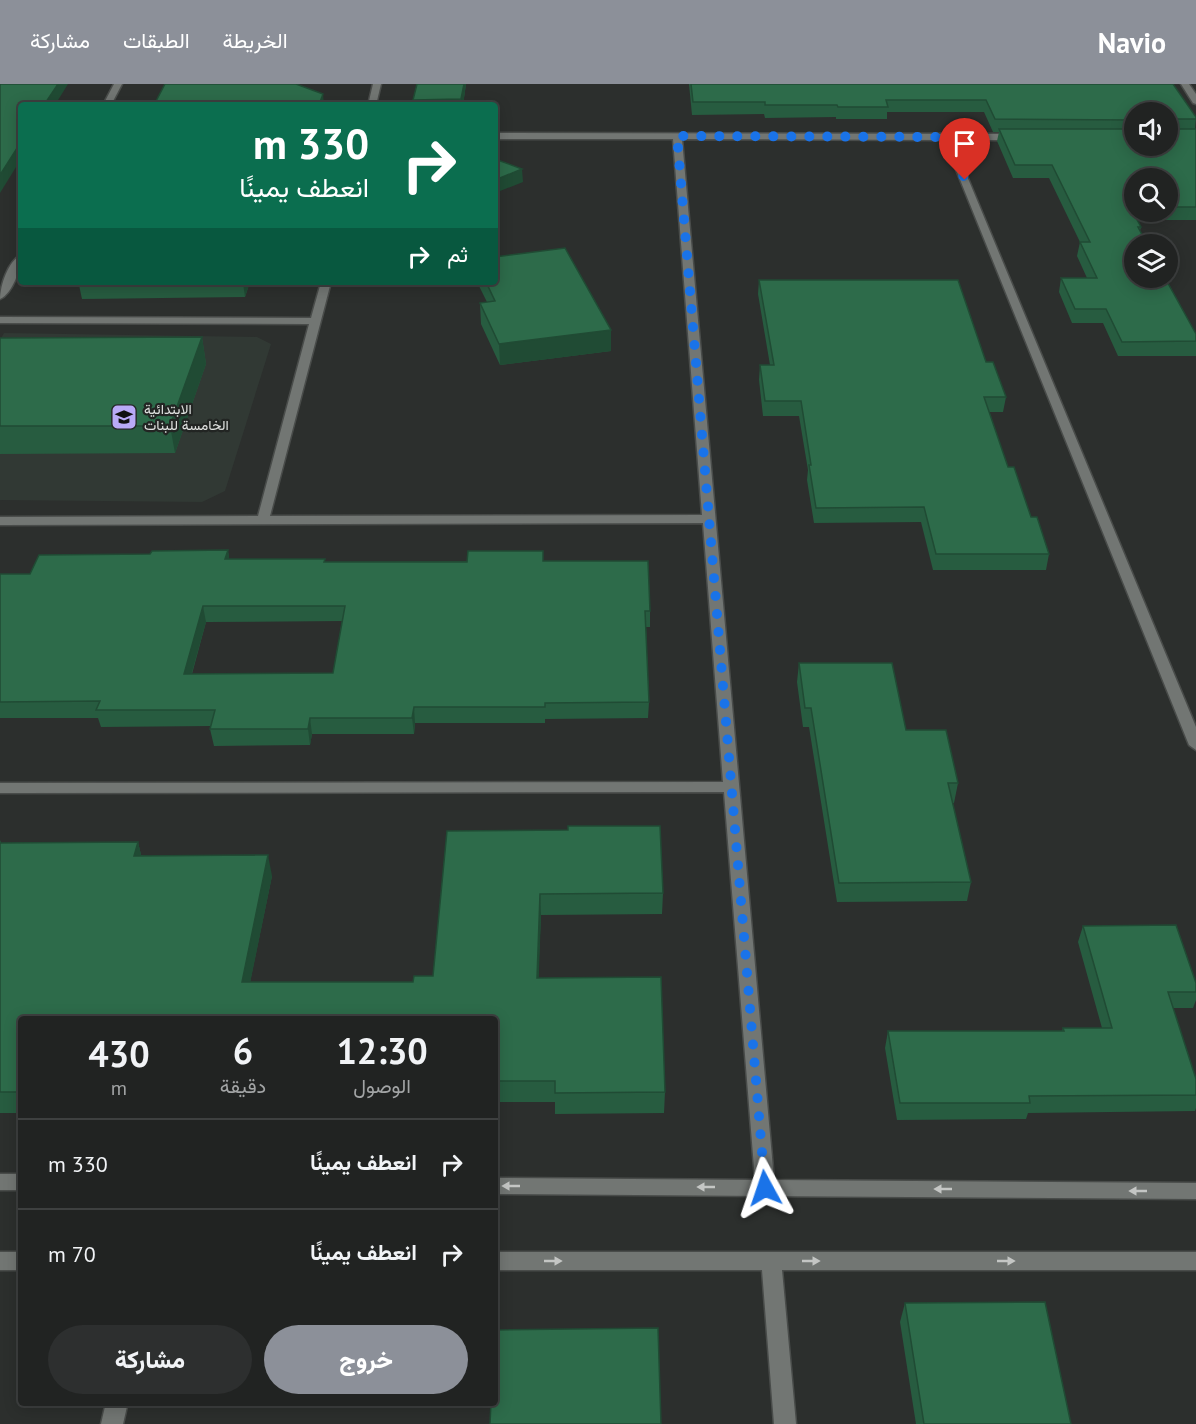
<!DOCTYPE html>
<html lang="ar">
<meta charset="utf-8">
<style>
body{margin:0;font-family:"PT Sans",Vazirmatn,sans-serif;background:#2d2f2f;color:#f1f3f6;direction:rtl;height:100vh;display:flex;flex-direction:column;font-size:22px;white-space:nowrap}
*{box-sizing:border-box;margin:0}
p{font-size:20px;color:#a2a4a5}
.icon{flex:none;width:33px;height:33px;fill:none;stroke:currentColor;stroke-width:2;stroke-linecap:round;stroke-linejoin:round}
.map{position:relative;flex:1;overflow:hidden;direction:ltr}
.sheet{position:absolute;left:18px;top:932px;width:480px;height:390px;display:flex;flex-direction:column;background:#212322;border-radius:6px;box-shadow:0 3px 15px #0003,0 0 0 2px #3e4040;direction:rtl}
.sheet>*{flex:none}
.banner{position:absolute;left:18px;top:18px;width:480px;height:183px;border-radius:6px;box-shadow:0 3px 15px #0003,0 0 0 2px #3e4040;direction:rtl;background:#0b6e4f;color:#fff;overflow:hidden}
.tools{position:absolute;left:1124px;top:18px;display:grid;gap:12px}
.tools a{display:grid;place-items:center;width:54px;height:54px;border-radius:50%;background:#212322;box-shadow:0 3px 15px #0003,0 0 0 2px #3e4040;font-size:30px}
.pin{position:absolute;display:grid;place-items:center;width:51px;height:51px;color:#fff;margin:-62px -26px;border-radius:50% 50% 50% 0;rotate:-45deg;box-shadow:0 0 6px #0007}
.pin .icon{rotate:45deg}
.me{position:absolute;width:66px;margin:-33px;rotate:355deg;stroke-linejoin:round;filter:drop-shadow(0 0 4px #0008)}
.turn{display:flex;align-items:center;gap:21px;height:126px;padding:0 30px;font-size:27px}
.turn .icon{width:78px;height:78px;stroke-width:2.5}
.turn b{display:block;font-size:42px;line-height:51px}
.then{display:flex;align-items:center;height:57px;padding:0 30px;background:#0003;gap:12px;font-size:22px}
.eta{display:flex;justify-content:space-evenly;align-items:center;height:102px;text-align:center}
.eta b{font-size:36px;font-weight:800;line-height:42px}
.action{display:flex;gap:12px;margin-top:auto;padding:12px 30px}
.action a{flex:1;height:69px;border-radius:36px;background:#8c9099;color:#fff;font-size:24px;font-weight:800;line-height:69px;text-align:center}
.action a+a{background:#2d2f2f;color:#f1f3f6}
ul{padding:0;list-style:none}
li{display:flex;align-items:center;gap:18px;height:90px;padding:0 30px;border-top:2px solid #3e4040}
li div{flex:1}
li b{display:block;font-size:22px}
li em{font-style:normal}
header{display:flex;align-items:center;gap:36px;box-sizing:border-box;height:84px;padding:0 30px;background:#8c9099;color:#fff}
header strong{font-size:28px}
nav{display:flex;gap:33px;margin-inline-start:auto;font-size:21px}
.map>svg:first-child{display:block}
.built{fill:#313934}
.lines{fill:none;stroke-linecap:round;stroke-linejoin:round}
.minor-casing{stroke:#494c4a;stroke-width:3}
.minor{fill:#727673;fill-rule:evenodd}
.wall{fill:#275c40;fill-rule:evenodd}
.shaded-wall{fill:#204b34}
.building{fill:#2d6b4a;stroke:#204b34;stroke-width:1.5;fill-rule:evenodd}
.oneway{fill:#c4c6c4}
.route{stroke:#1a73e8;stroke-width:10;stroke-dasharray:0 18}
.labels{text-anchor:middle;stroke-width:4.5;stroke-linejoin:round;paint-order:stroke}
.far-poi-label{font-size:14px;fill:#dfe1df;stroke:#222523;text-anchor:start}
</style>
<header>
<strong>Navio</strong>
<nav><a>الخريطة</a><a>الطبقات</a><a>مشاركة</a></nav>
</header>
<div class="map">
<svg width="1196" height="1340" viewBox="0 0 1196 1340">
<rect width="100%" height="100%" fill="#2c2f2d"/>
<!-- built -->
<polygon class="built" points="4,249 257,253 271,260 225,407 202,418 0,416 0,256"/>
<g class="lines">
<!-- minor casing -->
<g class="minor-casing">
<g id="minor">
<polygon points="114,0 122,0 111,21 103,21"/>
<polygon points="373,0 381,0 376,21 368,21"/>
<polygon points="1181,0 1189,0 1196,10 1196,20 1193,19"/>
<polygon points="495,49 1017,50 1021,53 1017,56 952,56 1196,643 1196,666 1189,661 944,56 682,55 774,1096 1196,1099 1196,1115 495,1110 495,1094 755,1096 724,708 0,709 0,699 723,698 703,439 0,441 0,433 258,432 309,240 0,239 0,233 311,234 321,198 331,198 270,432 702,431 673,55 495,55"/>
<path d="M21 171C21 184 13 209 0 215 0 202 8 177 21 171Z"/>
<rect x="0" y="1090" width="21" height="16"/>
<rect x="0" y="1168" width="21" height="18"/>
<polygon points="495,1168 1196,1168 1196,1186 782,1186 796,1340 774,1340 762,1186 495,1186"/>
<polygon points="106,1318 128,1318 123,1340 101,1340"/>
</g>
</g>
<!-- minor -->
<use href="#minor" class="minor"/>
</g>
<!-- wall -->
<g class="wall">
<polygon points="466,0 463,21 414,21 413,16"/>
<path d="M689 0H1173L1196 33 1195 45H1196V136H1137L1141 143 1140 147 1196 250V272H1118L1103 239H1072L1059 208 1061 194H1087L1077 172 1080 158 1049 94H1013L997 57 999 48H993L984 28H887V35H836V33L765 34 764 30 692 31ZM1134 28 1167 62H1134ZM1134 94H1167V128H1134Z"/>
<polygon points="759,196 986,278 1006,313 1003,328 989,328 1008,383 1049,470 1046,486 933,486 921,438 814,439 807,396 808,386 799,332 763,332 759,296 760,281 770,281 758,210"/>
<polygon points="250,198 245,213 82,215 79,201"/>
<polygon points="477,198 495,198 611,246 611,267 500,281 481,240 480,219 487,218"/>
<polygon points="202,253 206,280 175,369 0,370 0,254"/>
<path d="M228 466 229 475 325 478 544 477 650 527V543H646L649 618 648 634 545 635V639H415L414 650H312L310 661 214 662 210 645 211 642 101 643 98 634H0V490H30L150 470ZM342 537 333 589 192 590 206 538Z"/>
<polygon points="799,579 906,646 958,699 954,719 952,719 971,798 967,817 837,818 809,643 803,643 797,598"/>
<polygon points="447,747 663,809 662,830 541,831 538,894 665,1008 664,1029 555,1030 555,1018 495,1018 495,934 21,934 21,1029 0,1029 0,756 1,759 138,758 141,771 272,792 250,898 413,898 433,892"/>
<polygon points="1083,842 1196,899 1196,916 1193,924 1173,924 1196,995 1196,1024 1195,1027 1028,1029 1026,1035 897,1036 885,964 888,947 1062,947 1063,944 1102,944 1078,858"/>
<polygon points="905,1219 1071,1340 916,1340 900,1238"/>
</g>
<!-- shaded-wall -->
<g class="shaded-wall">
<polygon points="58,0 68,0 55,21 44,21"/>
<polygon points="464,0 466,0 463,21 461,21 461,15"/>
<polygon points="323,10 324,21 319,21"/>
<polygon points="21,58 21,75 0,109 0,91"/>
<polygon points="522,85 523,98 495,109 495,96"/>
<polygon points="243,198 250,198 245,213 243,199"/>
<polygon points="611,246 611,267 500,281 499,260"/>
<polygon points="202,253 206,280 175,369 170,342"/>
<polygon points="228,466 230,482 225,475"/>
<polygon points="203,522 206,538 187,606 184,590"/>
<polygon points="414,623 415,639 414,650 412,634"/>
<polygon points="310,634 312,650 310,661 308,645"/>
<polygon points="138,758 143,779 134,772"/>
<polygon points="268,771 272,792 246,919 242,898"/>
<polygon points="540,810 541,831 538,915 537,894"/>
</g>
<!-- building -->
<g class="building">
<polygon points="0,0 58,0 44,21 21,21 21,58 0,91"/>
<polygon points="165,0 296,0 323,10 319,21 154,21"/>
<polygon points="417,0 464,0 461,15 413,16"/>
<polygon points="691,0 1173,0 1196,33 1196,35 1170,35 1168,37 1168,45 1196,45 1196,123 1167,123 1167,94 1134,94 1134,123 1130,123 1141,143 1138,143 1147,160 1134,160 1134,194 1165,194 1196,250 1196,257 1122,258 1106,225 1075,225 1061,194 1097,194 1080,158 1090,158 1052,81 1015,81 999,45 1134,45 1134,62 1167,62 1167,28 1134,28 1134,36 995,35 986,16 886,16 888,23 838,23 837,21 765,21 765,18 693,18"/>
<polygon points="495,75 522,85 495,96"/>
<polygon points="565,164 611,246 499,260 480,219 495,217 486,198 495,198 495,173"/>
<polygon points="759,196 958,196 986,278 993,278 1006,313 984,313 1008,383 1014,383 1031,433 1037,433 1049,470 936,470 924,423 816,424 809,381 811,381 801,317 765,317 760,281 774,281"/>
<polygon points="81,198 243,198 243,199 79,201"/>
<polygon points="202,253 170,342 0,342 0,254"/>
<path d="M228 466 225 475H325L324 478H467L468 467H543V477H648L650 527H645L649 618 545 619V623H414L412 634H310L308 645H210L215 626H96L100 617 0 618V490H30L39 471 150 470 152 467ZM203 522H345L333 589 184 590Z"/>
<polygon points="799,579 892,579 906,646 946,646 958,699 948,699 971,798 839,799 811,624 805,624"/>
<polygon points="568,742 660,742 663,809 540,810 537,894 661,893 665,1008 555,1009 555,997 495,997 495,934 21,934 21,1008 0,1008 0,759 138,758 134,772 268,771 242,898 413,898 414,892 433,892 447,747 568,746"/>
<polygon points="1176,841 1196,899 1196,908 1168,908 1196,995 1196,1011 1029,1012 1030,1019 900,1019 888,947 1064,947 1063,944 1112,944 1083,842"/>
<polygon points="1045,1218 1071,1340 924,1340 905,1219"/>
<polygon points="658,1244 661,1340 490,1340 491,1318 495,1318 495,1246"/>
</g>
<!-- one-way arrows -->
<defs><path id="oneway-solid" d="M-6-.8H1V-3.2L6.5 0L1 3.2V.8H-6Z" transform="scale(1.5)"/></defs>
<g class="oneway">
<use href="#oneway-solid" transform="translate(511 1102) rotate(-180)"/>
<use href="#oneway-solid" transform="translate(706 1103) rotate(-180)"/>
<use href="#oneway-solid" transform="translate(943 1105) rotate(-180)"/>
<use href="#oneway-solid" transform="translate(1138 1107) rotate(-180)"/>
<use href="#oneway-solid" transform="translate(553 1177)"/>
<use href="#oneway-solid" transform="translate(811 1177)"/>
<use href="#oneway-solid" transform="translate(1006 1177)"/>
</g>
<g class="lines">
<!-- route -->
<polyline class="route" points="765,1104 677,52 947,53 965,96"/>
</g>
<!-- icons -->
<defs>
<g id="school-square" transform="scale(1.35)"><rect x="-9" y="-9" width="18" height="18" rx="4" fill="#b9aaf7" stroke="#222523"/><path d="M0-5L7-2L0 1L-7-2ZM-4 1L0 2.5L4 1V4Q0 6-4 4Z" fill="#111"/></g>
</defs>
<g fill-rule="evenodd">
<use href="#school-square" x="124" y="333"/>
</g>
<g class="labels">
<!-- far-poi labels -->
<g class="far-poi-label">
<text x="144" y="330">الابتدائية<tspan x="144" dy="16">الخامسة للبنات</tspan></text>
</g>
</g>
</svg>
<div class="tools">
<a><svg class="icon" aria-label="sound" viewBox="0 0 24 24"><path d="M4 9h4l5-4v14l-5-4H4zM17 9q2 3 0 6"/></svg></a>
<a><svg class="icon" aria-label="search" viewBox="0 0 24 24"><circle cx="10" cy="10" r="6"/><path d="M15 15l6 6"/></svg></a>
<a><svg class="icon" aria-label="layers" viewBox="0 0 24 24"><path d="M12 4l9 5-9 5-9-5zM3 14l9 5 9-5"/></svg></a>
</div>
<div class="pin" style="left:965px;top:96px;background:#d93025"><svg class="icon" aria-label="arrive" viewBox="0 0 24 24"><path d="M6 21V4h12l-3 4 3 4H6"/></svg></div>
<svg class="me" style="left:765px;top:1104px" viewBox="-20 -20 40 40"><path d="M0-17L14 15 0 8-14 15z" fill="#1a73e8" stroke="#fff" stroke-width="4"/></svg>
<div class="banner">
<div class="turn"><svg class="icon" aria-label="right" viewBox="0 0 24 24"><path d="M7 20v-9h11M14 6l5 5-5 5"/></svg><div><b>330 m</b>انعطف يمينًا</div></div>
<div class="then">ثم<svg class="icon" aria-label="right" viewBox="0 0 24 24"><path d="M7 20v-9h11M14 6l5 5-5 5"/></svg></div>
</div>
<section class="sheet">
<div class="eta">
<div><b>12:30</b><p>الوصول</p></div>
<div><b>6</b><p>دقيقة</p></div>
<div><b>430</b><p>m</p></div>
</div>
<ul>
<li><svg class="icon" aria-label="right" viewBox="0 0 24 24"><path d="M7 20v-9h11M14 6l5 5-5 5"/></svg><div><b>انعطف يمينًا</b></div><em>330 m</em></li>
<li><svg class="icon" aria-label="right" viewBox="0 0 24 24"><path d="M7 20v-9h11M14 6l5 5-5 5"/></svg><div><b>انعطف يمينًا</b></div><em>70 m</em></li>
</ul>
<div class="action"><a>خروج</a><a>مشاركة</a></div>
</section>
</div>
